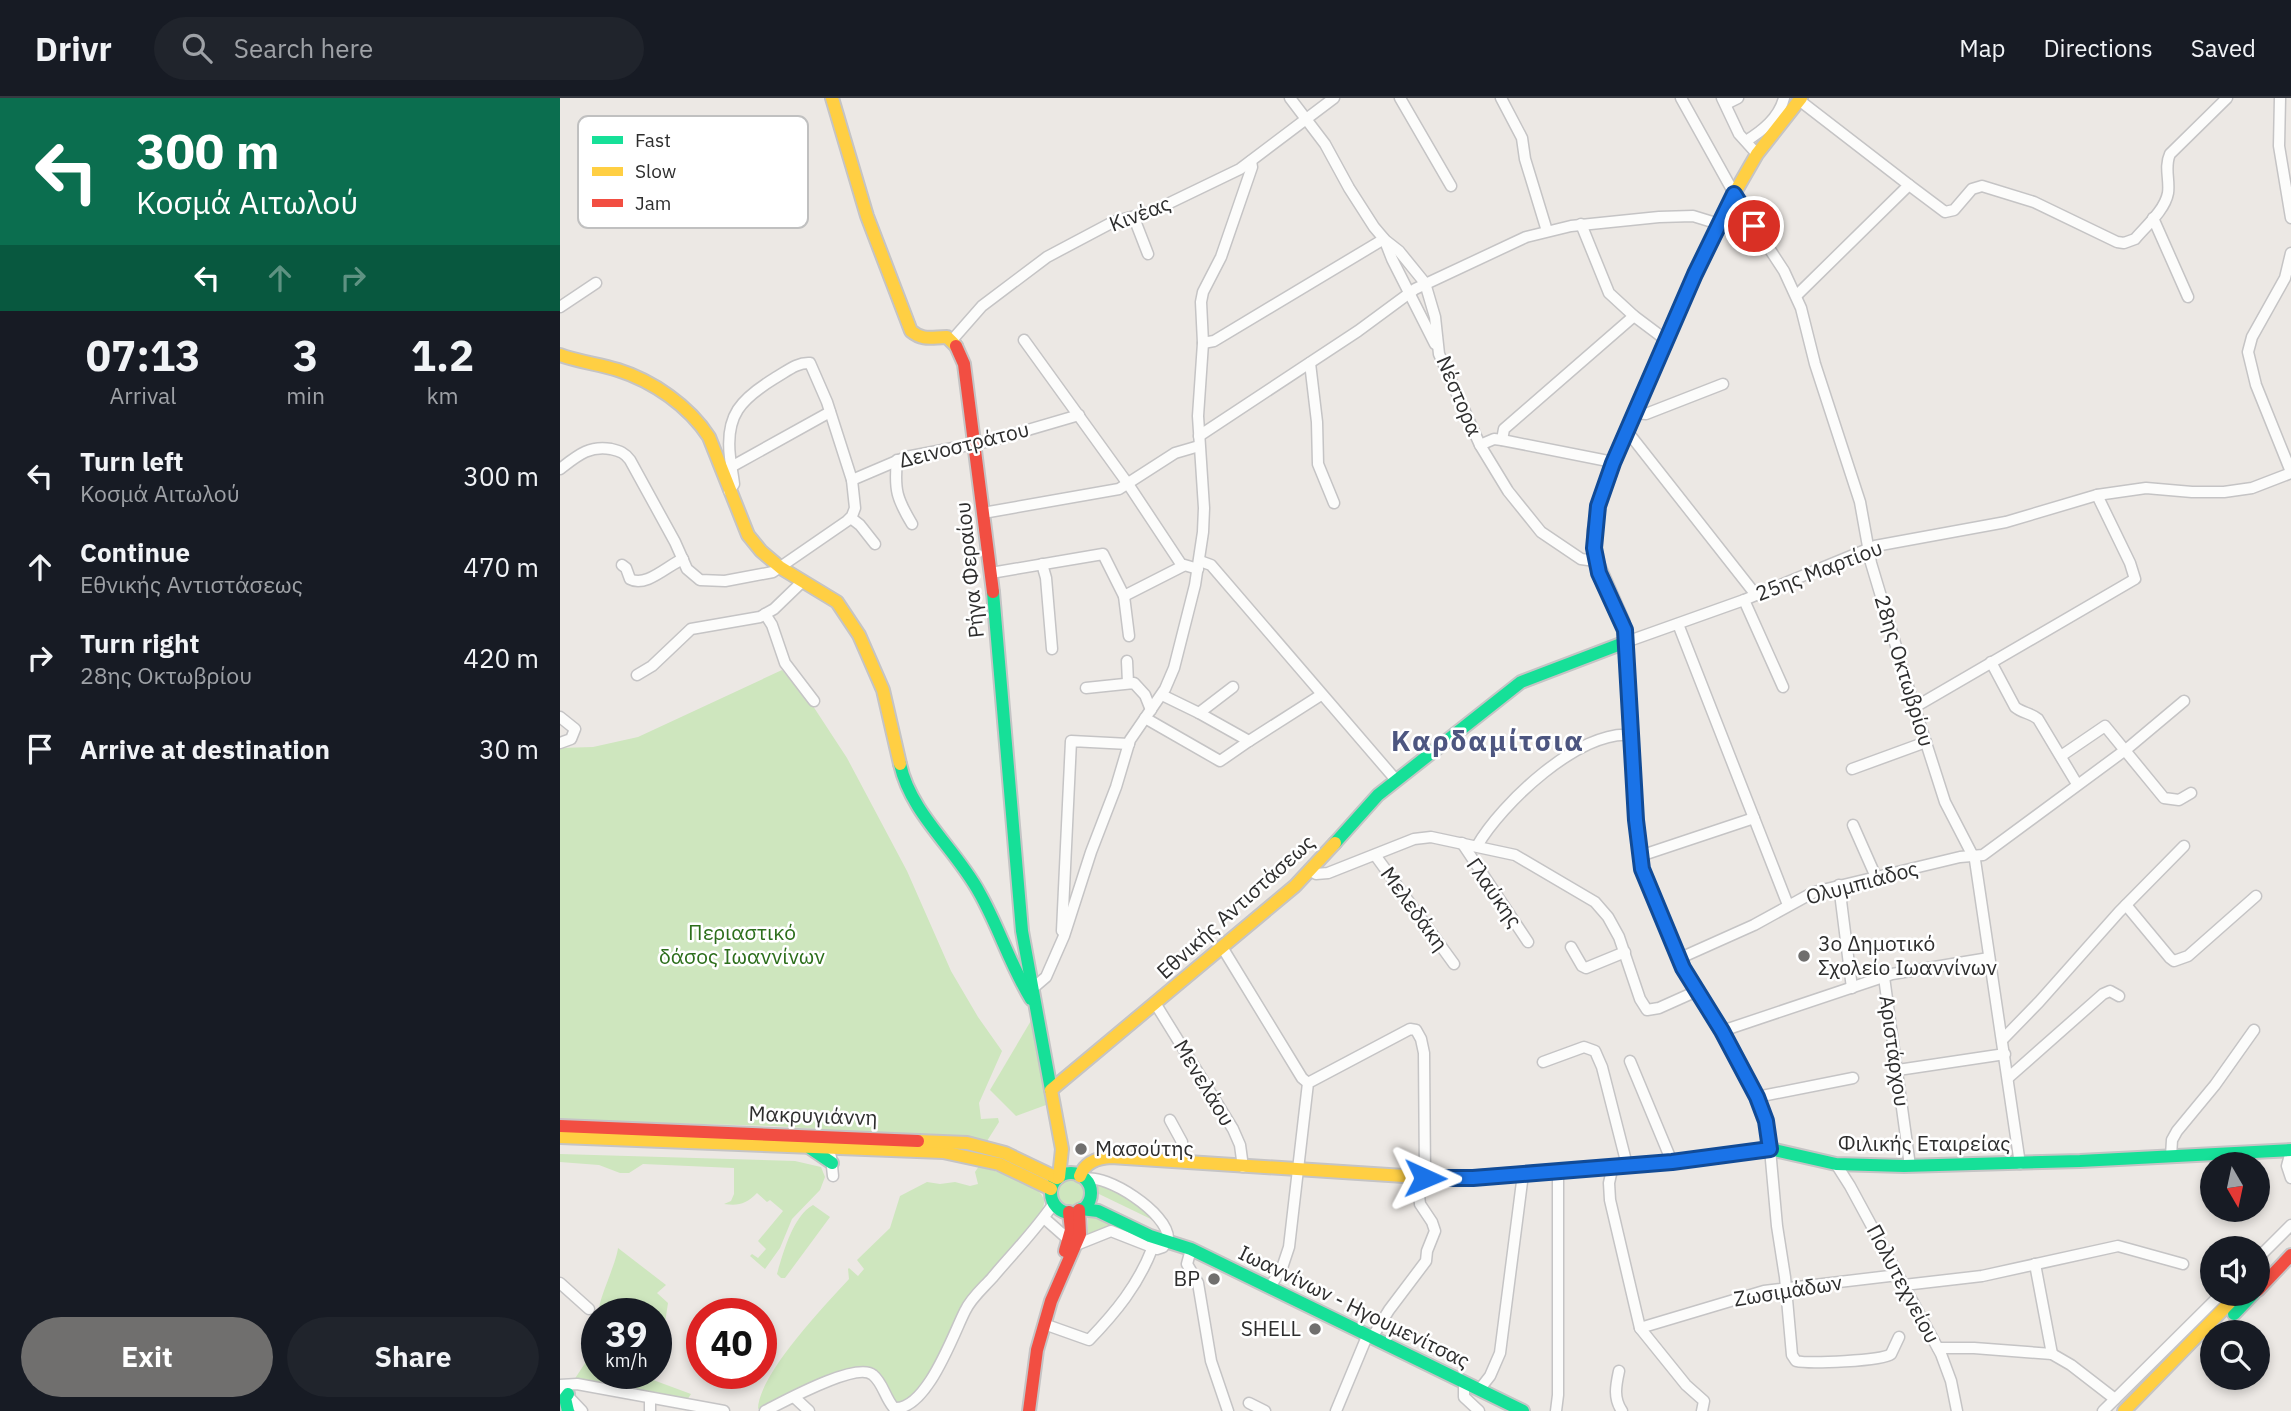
<!DOCTYPE html>
<meta charset="utf-8">
<style>
body{margin:0;font-family:"IBM Plex Sans",sans-serif;background:#20242c;color:#f1f3f6;height:100vh;display:flex;flex-direction:column;font-size:26px;white-space:nowrap}
*{box-sizing:border-box;margin:0}
p{font-size:23px;color:#9ea1a6}
.icon{flex:none;width:38px;height:38px;fill:none;stroke:currentColor;stroke-width:2;stroke-linecap:round;stroke-linejoin:round}
.map{position:relative;flex:1;overflow:hidden}
.drawer{display:flex;flex-direction:column;background:#171b24;width:560px}
.drawer>*{flex:none}
.banner{background:#0b6e4f;color:#fff;overflow:hidden}
.needle{width:46px;rotate:171deg}
.controls{position:absolute;left:1640px;top:1054px;display:grid;gap:14px}
.controls a{display:grid;place-items:center;width:70px;height:70px;border-radius:50%;background:#171b24;box-shadow:0 4px 10px #0003;font-size:35px}
.speed{position:absolute;left:21px;top:1200px;display:flex;gap:14px;font-size:35px;font-weight:700;text-align:center}
.speed>*{display:grid;place-content:center;width:91px;height:91px;border-radius:50%;background:#171b24;box-shadow:0 4px 10px #0003;line-height:1}
.speed small{font-size:18px;font-weight:400}
.speed .limit{border:10px solid #d22;background:#fff;color:#111}
.pin{position:absolute;display:grid;place-items:center;width:60px;height:60px;color:#fff;margin:-30px;border:4px solid #fff;border-radius:50%;box-shadow:0 2px 7px #0007}
.me{position:absolute;width:77px;margin:-38px;rotate:91deg;stroke-linejoin:round;filter:drop-shadow(0 0 5px #0008)}
.turn{display:flex;align-items:center;gap:24px;height:147px;padding:0 21px;font-size:32px}
.turn .icon{width:91px;height:91px;stroke-width:2.5}
.turn b{display:block;font-size:49px;line-height:60px}
.lanes{display:flex;align-items:center;height:66px;padding:0 21px;background:#0003;justify-content:center;gap:35px;direction:ltr}
.lanes .off{opacity:.35}
.eta{display:flex;justify-content:space-evenly;align-items:center;height:119px;text-align:center}
.eta b{font-size:42px;font-weight:700;line-height:49px}
.action{display:flex;gap:14px;margin-top:auto;padding:14px 21px}
.action a{flex:1;height:80px;border-radius:42px;background:#706f6e;color:#fff;font-size:28px;font-weight:700;line-height:80px;text-align:center}
.action a+a{background:#20242c;color:#f1f3f6}
ul{padding:0;list-style:none}
li{display:flex;align-items:center;gap:21px;height:91px;padding:0 21px}
li div{flex:1}
li b{display:block;font-size:26px}
li em{font-style:normal}
header{display:flex;align-items:center;gap:42px;box-sizing:border-box;height:98px;padding:0 35px;background:#171b24;border-bottom:2px solid #363941}
header strong{font-size:33px}
nav{display:flex;gap:38px;margin-inline-start:auto;font-size:24px}
.search{width:490px;height:63px;background:#20242c;display:flex;align-items:center;gap:18px;box-sizing:border-box;padding:0 24px;border-radius:38px;color:#9ea1a6;font-size:26px}
main{display:flex;flex:1;min-height:0}
.map>svg:first-child{display:block}
.green{fill:#cee6be}
.lines{fill:none;stroke-linecap:round;stroke-linejoin:round}
.street-casing{stroke:#c5c4c5;stroke-width:13}
.fast-casing{stroke:#c5c4c5;stroke-width:16}
.slow-casing{stroke:#c5c4c5;stroke-width:16}
.jam-casing{stroke:#c5c4c5;stroke-width:16}
.street{stroke:#fcfcfb;stroke-width:10}
.fast{stroke:#16e098;stroke-width:12}
.slow{stroke:#ffcf43;stroke-width:12}
.jam{stroke:#f24e42;stroke-width:12}
.route-casing{stroke:#114b97;stroke-width:18}
.route{stroke:#1a73e8;stroke-width:12}
.poi-dot{fill:#706f6e;stroke:#fff;stroke-width:2.5}
.labels{text-anchor:middle;stroke-width:5;stroke-linejoin:round;paint-order:stroke}
.street-label{font-size:21px;fill:#2e2e2e;stroke:#fff}
.park-label{font-size:21px;fill:#2c6e1b;stroke:#fff}
.poi-label{font-size:21px;fill:#2e2e2e;stroke:#fff;text-anchor:start}
.district-label{font-size:28px;font-weight:bold;letter-spacing:2px;fill:#4d5680;stroke:#fff}
.key{fill:#fff;stroke:#c0c0c0;stroke-width:2}
.key-label{font-size:19px;fill:#2e2e2e}
</style>
<header>
<strong>Drivr</strong>
<div class="search"><svg class="icon" aria-label="search" viewBox="0 0 24 24"><circle cx="10" cy="10" r="6"/><path d="M15 15l6 6"/></svg>Search here</div>
<nav><a>Map</a><a>Directions</a><a>Saved</a></nav>
</header>
<main>
<section class="drawer">
<div class="banner">
<div class="turn"><svg class="icon" aria-label="left" viewBox="0 0 24 24"><path d="M17 20v-9H6M10 6l-5 5 5 5"/></svg><div><b>300 m</b>Κοσμά Αιτωλού</div></div>
<div class="lanes"><svg class="icon" aria-label="left" viewBox="0 0 24 24"><path d="M17 20v-9H6M10 6l-5 5 5 5"/></svg><svg class="icon off" aria-label="ahead" viewBox="0 0 24 24"><path d="M12 20V5M6 11l6-6 6 6"/></svg><svg class="icon off" aria-label="right" viewBox="0 0 24 24"><path d="M7 20v-9h11M14 6l5 5-5 5"/></svg></div>
</div>
<div class="eta">
<div><b>07:13</b><p>Arrival</p></div>
<div><b>3</b><p>min</p></div>
<div><b>1.2</b><p>km</p></div>
</div>
<ul>
<li><svg class="icon" aria-label="left" viewBox="0 0 24 24"><path d="M17 20v-9H6M10 6l-5 5 5 5"/></svg><div><b>Turn left</b><p>Κοσμά Αιτωλού</p></div><em>300 m</em></li>
<li><svg class="icon" aria-label="ahead" viewBox="0 0 24 24"><path d="M12 20V5M6 11l6-6 6 6"/></svg><div><b>Continue</b><p>Εθνικής Αντιστάσεως</p></div><em>470 m</em></li>
<li><svg class="icon" aria-label="right" viewBox="0 0 24 24"><path d="M7 20v-9h11M14 6l5 5-5 5"/></svg><div><b>Turn right</b><p>28ης Οκτωβρίου</p></div><em>420 m</em></li>
<li><svg class="icon" aria-label="arrive" viewBox="0 0 24 24"><path d="M6 21V4h12l-3 4 3 4H6"/></svg><div><b>Arrive at destination</b></div><em>30 m</em></li>
</ul>
<div class="action"><a>Exit</a><a>Share</a></div>
</section>
<div class="map">
<svg width="1731" height="1313" viewBox="0 0 1731 1313">
<rect width="100%" height="100%" fill="#ece8e4"/>
<!-- green -->
<g class="green">
<polygon points="222,572 253,608 287,660 347,773 391,873 418,919 442,953 419,1005 421,1021 438,1020 439,1024 427,1043 214,1028 0,1022 0,650 33,649 78,639"/>
<polygon points="472,921 486,1007 456,1018 430,992"/>
<path d="M0 1056 235 1063 261 1069 265 1079 260 1092 232 1121 220 1150 205 1171 190 1158 192 1156 198 1160 206 1151 198 1143 223 1113 210 1102 207 1104 197 1095C186 1106 179 1108 164 1106L171 1103 174 1096V1070L83 1066 69 1075H60L39 1067 0 1064Z"/>
<path d="M419 1068C433 1073 486 1086 484 1105 484 1110 479 1115 476 1120L407 1201 393 1234 361 1293 341 1307C323 1299 327 1271 305 1269L198 1311C198 1277 266 1206 289 1181L288 1171 289 1170 298 1178 304 1171 297 1162 330 1130 340 1098 367 1084 380 1086 395 1084 410 1088 418 1086 415 1074Z"/>
<circle cx="511" cy="1094" r="14"/>
<polygon points="537,1086 576,1103 597,1124 539,1096"/>
<path d="M253 1107 270 1119 225 1180H221L217 1176C223 1155 233 1118 253 1107Z"/>
<polygon points="528,1116 585,1142 551,1129 528,1137"/>
<path d="M58 1150 106 1187 97 1195 108 1205 105 1225 97 1234 96 1216H83L78 1207C67 1215 53 1216 39 1216 36 1206 56 1167 58 1150Z"/>
<polygon points="37,1247 37,1276 77,1276 131,1296 127,1302 14,1282"/>
</g>
<g class="lines">
<!-- street casing -->
<g class="street-casing">
<g id="street">
<polyline points="730,0 765,46 789,90 814,129 825,142 839,153 865,185 875,219 879,256 920,347 948,393 981,434 1021,461 1035,463"/>
<polyline points="840,0 891,88"/>
<polyline points="941,0 962,40 965,61 987,133"/>
<polyline points="1121,0 1180,106 1224,173 1241,210 1255,266 1300,404 1311,465 1351,598 1385,704 1415,762 1460,1066"/>
<polyline points="1162,0 1179,36 1197,56"/>
<polyline points="1720,0 1719,48 1731,120"/>
<polyline points="1166,6 1178,0"/>
<path d="M1186 43C1202 33 1219 20 1224 0"/>
<path d="M1349 87 1385 114 1394 112 1412 91 1422 88 1474 104 1557 144 1564 145 1575 141C1586 128 1605 112 1608 95 1610 82 1604 69 1610 56L1667 0"/>
<polyline points="574,120 588,156"/>
<polyline points="1593,120 1628,199"/>
<polyline points="1021,126 1049,195 1074,218 1106,242"/>
<polyline points="825,143 832,161 875,246"/>
<polyline points="1731,155 1725,180 1692,239 1688,254 1696,287 1731,374"/>
<polyline points="1237,197 1349,87 1239,2"/>
<polyline points="0,209 36,185"/>
<polyline points="393,241 422,208 487,159 553,124 593,113 680,71 774,0"/>
<polyline points="464,242 568,386 621,466 638,471"/>
<polyline points="643,245 654,243 824,141"/>
<polyline points="750,265 757,324 758,366 774,405"/>
<polyline points="1075,315 1086,316 1163,286"/>
<polyline points="1067,333 1196,497"/>
<polyline points="639,338 798,233 855,191 966,139 1011,128 1099,119 1133,118 1159,126"/>
<polyline points="942,342 944,331 1074,218"/>
<polyline points="920,347 934,341 942,342 1053,364"/>
<path d="M337 362C334 392 337 401 352 426"/>
<polyline points="171,369 270,314"/>
<path d="M0 371C17 358 29 347 51 351 60 353 65 355 70 362L115 444 127 471 140 482 165 483 213 474 287 423 292 418 295 410 292 382 267 304 250 265C237 264 226 274 215 280 181 301 165 317 170 359 171 368 173 377 174 386L169 393"/>
<polyline points="292,382 346,359 430,343 519,317"/>
<polyline points="423,415 559,391 615,355 639,348"/>
<polyline points="291,420 300,427 315,446"/>
<polyline points="640,463 651,467 836,682"/>
<polyline points="482,466 486,480 492,551"/>
<path d="M62 467 66 470 70 481C86 490 108 467 123 461"/>
<polyline points="431,475 543,456 564,498 623,468"/>
<polyline points="564,498 569,538"/>
<polyline points="1184,502 1223,589"/>
<polyline points="205,516 212,527 225,565 254,603"/>
<polyline points="1118,526 1228,807"/>
<polyline points="567,563 568,585"/>
<path d="M1431 564 1455 609C1462 615 1471 615 1478 621L1517 686"/>
<polyline points="77,577 92,568 131,531 200,519 214,511 243,483"/>
<polyline points="526,590 574,585 585,597 591,612"/>
<polyline points="602,597 639,615 689,643 761,597"/>
<polyline points="1355,609 1575,481 1570,465 1537,397"/>
<polyline points="639,615 673,589"/>
<polyline points="0,619 15,631 11,641 0,645"/>
<polyline points="585,620 660,663 689,643"/>
<polyline points="1501,658 1545,628 1604,700 1619,702 1631,695"/>
<polyline points="1292,671 1366,644"/>
<polyline points="1293,727 1316,779"/>
<polyline points="902,745 968,844"/>
<path d="M917 748C941 706 1020 631 1071 637"/>
<polyline points="815,757 894,866"/>
<polyline points="1080,758 1194,720"/>
<polyline points="751,773 756,776 768,775 854,741 871,739 955,757 1035,804 1048,819 1059,839 1080,901 1087,912 1099,910 1137,893"/>
<polyline points="1279,787 1292,890"/>
<polyline points="1566,807 1610,860 1614,863 1628,858 1696,798"/>
<polyline points="502,833 511,643 569,646"/>
<polyline points="662,849 742,980 748,985"/>
<polyline points="1011,849 1022,868 1026,870 1065,854"/>
<polyline points="1118,861 1194,827 1254,794 1400,759 1423,757 1568,650 1624,603"/>
<polyline points="1324,879 1350,1068"/>
<polyline points="472,891 486,879 504,838 531,754 556,689 570,642 605,591 614,570 635,487 643,434 644,410 638,318 643,245 641,204 643,194 661,159 692,69 691,63"/>
<polyline points="595,905 673,1031 680,1047 683,1069"/>
<polyline points="1162,933 1332,876 1429,860"/>
<polyline points="1443,941 1479,904 1559,814 1624,748"/>
<polyline points="1070,963 1112,1064"/>
<polyline points="983,964 1024,949 1035,953 1042,969 1067,1067"/>
<polyline points="1338,972 1445,956"/>
<polyline points="1448,980 1543,896 1550,893 1559,898"/>
<polyline points="1197,999 1293,980"/>
<polyline points="610,1022 622,1044 623,1063"/>
<polyline points="1731,1053 1727,1068 1731,1080"/>
<polyline points="1611,1058 1612,1042 1617,1033 1655,987 1694,932"/>
<polyline points="271,1059 273,1078"/>
<polyline points="1276,1066 1290,1088 1381,1256 1391,1283 1397,1313"/>
<polyline points="1053,1067 1049,1085 1050,1102 1080,1230 1126,1287 1144,1303 1142,1313"/>
<polyline points="484,1120 509,1142"/>
<path d="M516 1147 551 1133 597 1151 603 1149 608 1140C608 1115 546 1075 525 1081"/>
<polyline points="631,1151 627,1166 638,1185 651,1263 668,1313"/>
<polyline points="1698,1160 1731,1127"/>
<polyline points="1475,1166 1492,1256"/>
<polyline points="0,1185 29,1211"/>
<polyline points="1344,1187 1422,1178 1558,1148 1623,1166"/>
<polyline points="710,1189 722,1170 729,1149 748,985 850,931 856,932 861,941 864,955 865,1080"/>
<path d="M484 1226 529 1242C556 1214 578 1187 592 1151"/>
<polyline points="1080,1230 1204,1193 1338,1177"/>
<polyline points="813,1238 829,1212 866,1163 867,1153 875,1133 872,1124 860,1106 857,1080"/>
<path d="M1339 1239 1331 1256C1322 1263 1249 1266 1236 1263L1232 1257 1225 1179 1217 1128 1210 1051 1204 1017 1181 966 1123 870 1082 771 1076 722 1066 544 1184 502 1315 448 1446 424 1537 397 1586 390 1632 394H1664L1692 390 1731 375"/>
<polyline points="1378,1250 1414,1250 1492,1256 1511,1267 1555,1301"/>
<path d="M1059 1273C1056 1287 1053 1300 1062 1313"/>
<polyline points="904,1285 904,1299 919,1313"/>
<polyline points="0,1287 17,1286 164,1313"/>
<polyline points="919,1292 930,1278 940,1255 963,1076"/>
<polyline points="3,1293 22,1313"/>
<polyline points="234,1299 249,1313"/>
<polyline points="90,1301 90,1313"/>
<polyline points="689,1305 705,1313"/>
<path d="M205 1313C223 1304 297 1263 313 1277 323 1285 325 1300 334 1310 367 1313 394 1234 405 1213 411 1200 423 1190 432 1180 453 1155 476 1132 494 1105"/>
<polyline points="776,1313 808,1236"/>
<polyline points="996,1313 998,1297 998,1073"/>
<polyline points="1543,1313 1662,1195"/>
</g>
</g>
<!-- fast casing -->
<g class="fast-casing">
<g id="fast">
<polyline points="433,494 462,833 491,992"/>
<path d="M340 666C351 716 395 750 419 794 439 829 450 867 471 901"/>
<polyline points="775,745 818,697 961,584 1066,544 1063,524 1035,460"/>
<polyline points="250,1050 272,1065"/>
<polyline points="1024,1071 1112,1064 1210,1051 1276,1066 1344,1068 1520,1063 1731,1052"/>
<circle cx="511" cy="1095" r="20"/>
<polyline points="521,1111 538,1113 590,1138 631,1151 963,1313"/>
<polyline points="1674,1216 1694,1195"/>
<polyline points="8,1296 5,1300 8,1313"/>
</g>
</g>
<!-- slow casing -->
<g class="slow-casing">
<g id="slow">
<path d="M272 0 307 118 351 233C363 243 372 239 387 239L396 248"/>
<path d="M0 257C19 264 39 266 58 272 93 283 129 308 149 339L188 437 201 453 221 470 277 504 299 537 323 592 340 666"/>
<polyline points="1035,460 1034,433 1041,399 1053,364 1126,196 1174,96 1197,56 1241,0"/>
<polyline points="0,1039 383,1054 439,1066 491,1091"/>
<polyline points="358,1043 407,1045 445,1055 497,1080"/>
<path d="M520 1078C525 1064 537 1060 551 1059L890 1081 1024 1071"/>
<polyline points="499,1079 502,1051 491,992 735,788 775,745"/>
<polyline points="1564,1313 1679,1195"/>
</g>
</g>
<!-- jam casing -->
<g class="jam-casing">
<g id="jam">
<polyline points="396,248 404,266 433,494"/>
<polyline points="0,1028 358,1043"/>
<polyline points="505,1153 511,1132 509,1114"/>
<polyline points="1698,1192 1731,1157"/>
<polyline points="469,1313 477,1252 491,1203 520,1136 519,1112"/>
</g>
</g>
<!-- street -->
<use href="#street" class="street"/>
<!-- fast -->
<use href="#fast" class="fast"/>
<!-- slow -->
<use href="#slow" class="slow"/>
<!-- jam -->
<use href="#jam" class="jam"/>
</g>
<g class="lines">
<!-- route casing -->
<g class="route-casing">
<polyline id="route" points="865,1080 913,1080 1112,1064 1210,1051 1206,1023 1197,999 1162,933 1123,870 1082,771 1076,722 1065,532 1039,475 1034,450 1038,408 1053,365 1135,176 1174,96 1194,128"/>
</g>
<!-- route -->
<use href="#route" class="route"/>
</g>
<!-- markers -->
<g class="poi-dot">
<circle cx="1244" cy="858" r="7"/>
<circle cx="521" cy="1051" r="7"/>
<circle cx="654" cy="1181" r="7"/>
<circle cx="755" cy="1231" r="7"/>
</g>
<g class="labels">
<!-- street labels -->
<g class="street-label">
<text transform="translate(580 116) rotate(-21)" y="7">Κινέας</text>
<text transform="translate(899 298) rotate(67)" y="7">Νέστορα</text>
<text transform="translate(404 347) rotate(-14)" y="7">Δεινοστράτου</text>
<text transform="translate(410 472) rotate(-96)" y="7">Ρήγα Φεραίου</text>
<text transform="translate(1259 473) rotate(-21)" y="7">25ης Μαρτίου</text>
<text transform="translate(1344 573) rotate(73)" y="7">28ης Οκτωβρίου</text>
<text transform="translate(1302 785) rotate(-15)" y="7">Ολυμπιάδος</text>
<text transform="translate(934 795) rotate(55)" y="7">Γλαύκης</text>
<text transform="translate(676 809) rotate(-42)" y="7">Εθνικής Αντιστάσεως</text>
<text transform="translate(854 811) rotate(54)" y="7">Μελεδάκη</text>
<text transform="translate(1334 953) rotate(82)" y="7">Αριστάρχου</text>
<text transform="translate(644 985) rotate(59)" y="7">Μενελάου</text>
<text transform="translate(253 1018) rotate(2)" y="7">Μακρυγιάννη</text>
<text x="1364" y="1053">Φιλικής Εταιρείας</text>
<text transform="translate(1343 1186) rotate(62)" y="7">Πολυτεχνείου</text>
<text transform="translate(1228 1193) rotate(-9)" y="7">Ζωσιμάδων</text>
<text transform="translate(794 1209) rotate(26)" y="7">Ιωαννίνων - Ηγουμενίτσας</text>
</g>
<!-- park labels -->
<g class="park-label">
<text x="182" y="842">Περιαστικό<tspan x="182" dy="24">δάσος Ιωαννίνων</tspan></text>
</g>
<!-- poi labels -->
<g class="poi-label">
<text x="1258" y="853">3ο Δημοτικό<tspan x="1258" dy="24">Σχολείο Ιωαννίνων</tspan></text>
<text x="535" y="1058">Μασούτης</text>
<text x="640" y="1188" text-anchor="end">BP</text>
<text x="741" y="1238" text-anchor="end">SHELL</text>
</g>
<!-- district labels -->
<g class="district-label">
<text x="928" y="653">Καρδαμίτσια</text>
</g>
</g>
<!-- legend -->
<rect x="18" y="18" width="230" height="112" rx="10" class="key"/>
<rect x="32" y="38" width="31" height="8" fill="#16e098"/>
<rect x="32" y="69" width="31" height="9" fill="#ffcf43"/>
<rect x="32" y="101" width="31" height="8" fill="#f24e42"/>
<g class="key-label">
<text x="75" y="49">Fast</text>
<text x="75" y="80">Slow</text>
<text x="75" y="112">Jam</text>
</g>
</svg>
<div class="controls">
<a><svg class="needle" viewBox="-14 -14 28 28"><path d="M0-13l5 13h-10z" fill="#e53935"/><path d="M0 13l5-13h-10z" fill="#9ea1a6"/></svg></a>
<a><svg class="icon" aria-label="sound" viewBox="0 0 24 24"><path d="M4 9h4l5-4v14l-5-4H4zM17 9q2 3 0 6"/></svg></a>
<a><svg class="icon" aria-label="search" viewBox="0 0 24 24"><circle cx="10" cy="10" r="6"/><path d="M15 15l6 6"/></svg></a>
</div>
<div class="speed"><div>39<small>km/h</small></div><div class="limit">40</div></div>
<div class="pin" style="left:1194px;top:128px;background:#d93025"><svg class="icon" aria-label="arrive" viewBox="0 0 24 24"><path d="M6 21V4h12l-3 4 3 4H6"/></svg></div>
<svg class="me" style="left:865px;top:1080px" viewBox="-20 -20 40 40"><path d="M0-17L14 15 0 8-14 15z" fill="#1a73e8" stroke="#fff" stroke-width="4"/></svg>
</div>
</main>
